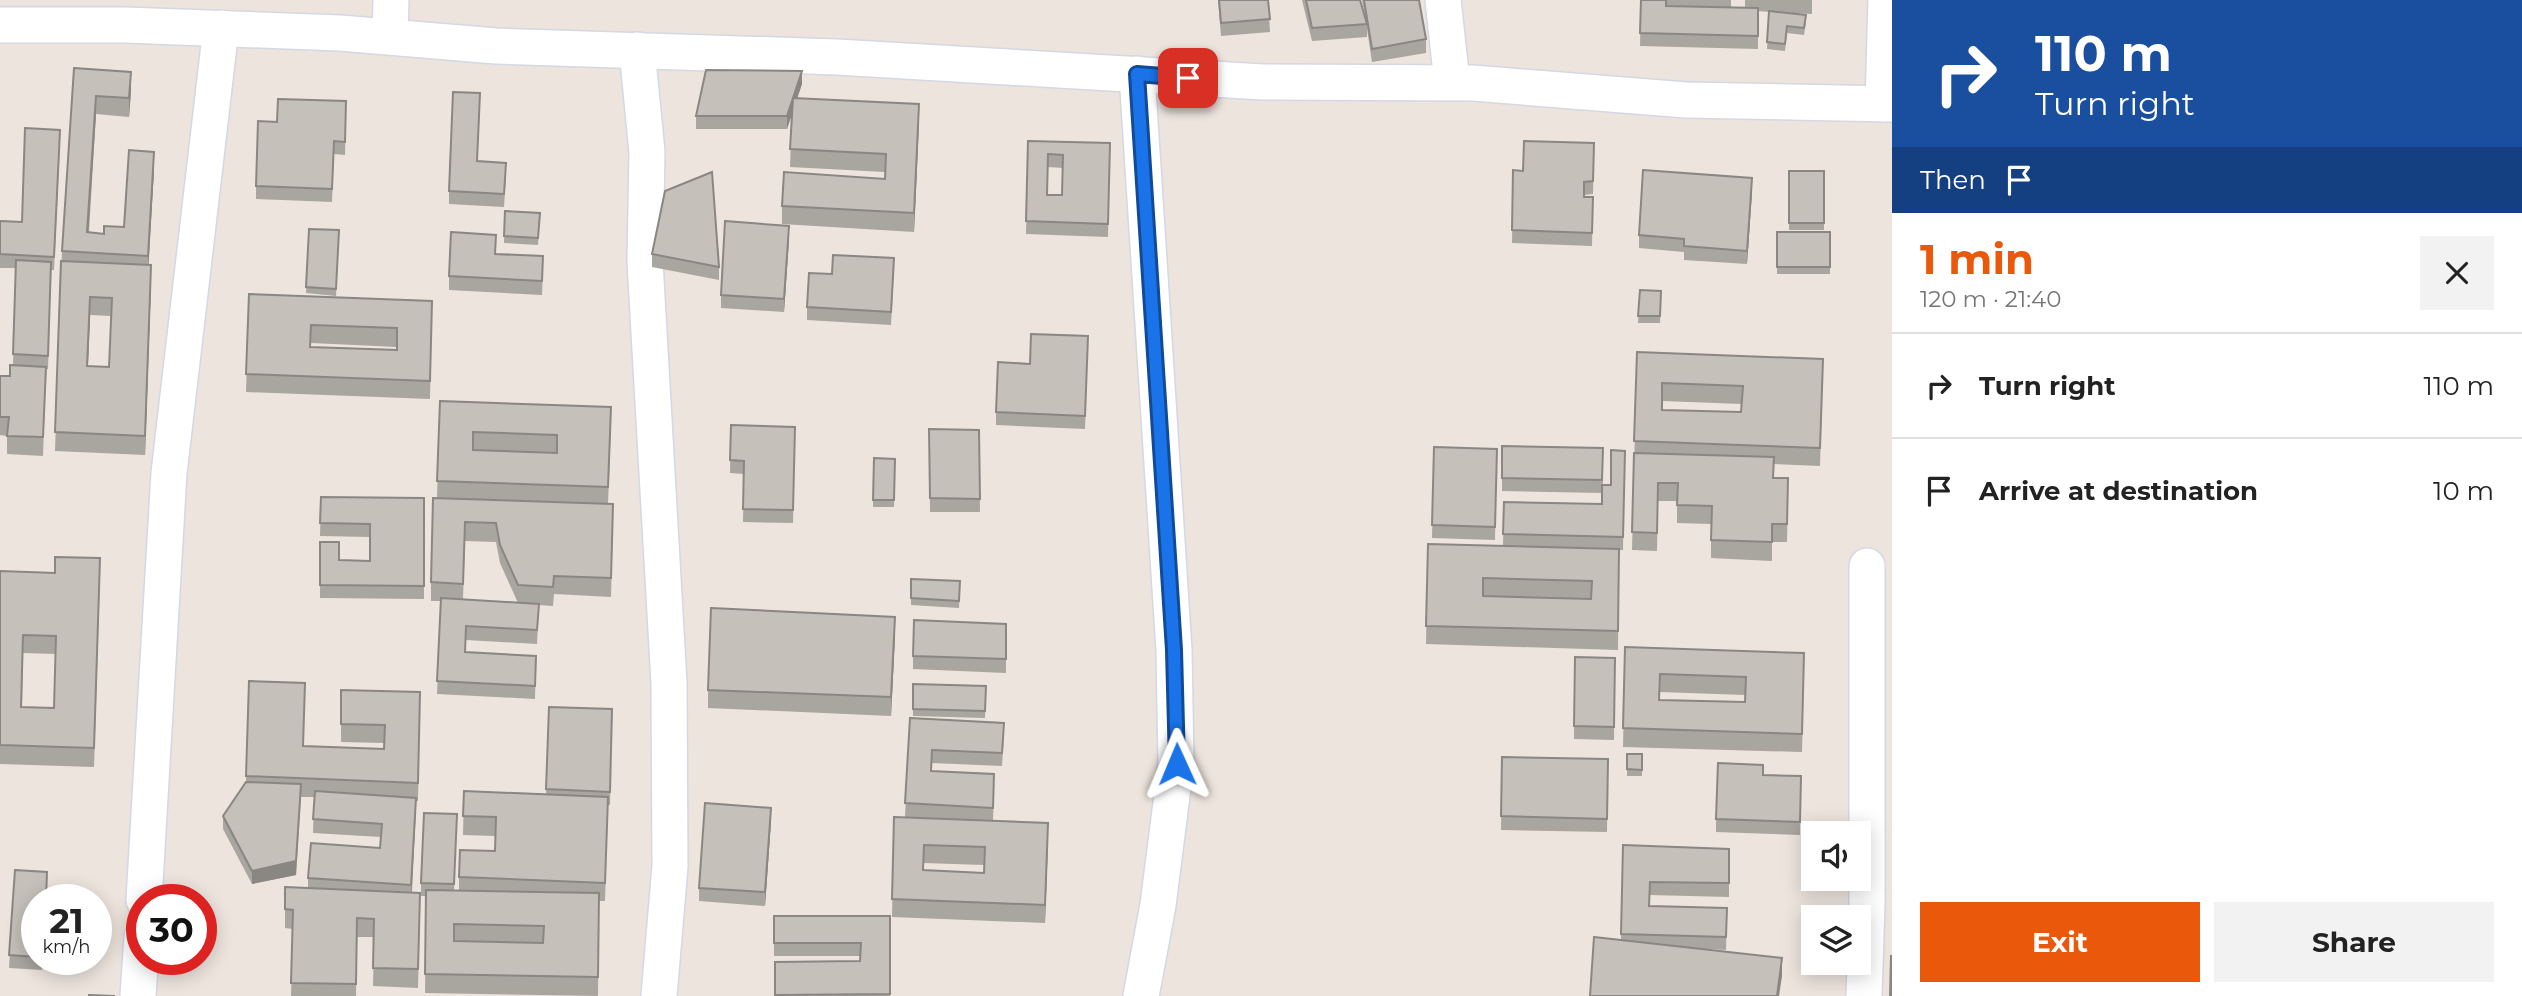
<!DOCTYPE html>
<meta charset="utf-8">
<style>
body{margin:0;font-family:Montserrat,sans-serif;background:#f2f2f2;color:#222;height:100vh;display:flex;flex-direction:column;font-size:26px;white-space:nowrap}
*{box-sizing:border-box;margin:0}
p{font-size:23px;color:#767676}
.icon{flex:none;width:38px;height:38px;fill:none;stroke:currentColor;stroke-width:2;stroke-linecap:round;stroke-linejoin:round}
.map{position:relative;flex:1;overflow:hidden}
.drawer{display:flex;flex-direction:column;background:#fff;width:630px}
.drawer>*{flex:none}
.banner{background:#1a4fa0;color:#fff;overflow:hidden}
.controls{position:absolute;left:1801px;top:821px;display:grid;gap:14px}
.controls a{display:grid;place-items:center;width:70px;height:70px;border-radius:0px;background:#fff;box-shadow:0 4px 18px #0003;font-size:35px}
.speed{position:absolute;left:21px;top:884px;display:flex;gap:14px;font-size:35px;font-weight:700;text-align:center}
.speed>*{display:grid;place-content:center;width:91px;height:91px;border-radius:50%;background:#fff;box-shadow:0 4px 18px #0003;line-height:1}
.speed small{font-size:18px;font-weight:400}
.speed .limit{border:10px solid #d22;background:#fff;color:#111}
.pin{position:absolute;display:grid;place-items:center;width:60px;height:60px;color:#fff;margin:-30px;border-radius:14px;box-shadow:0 4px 10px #0006}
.me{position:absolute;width:77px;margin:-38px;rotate:359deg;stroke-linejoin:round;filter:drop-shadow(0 0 5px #0008)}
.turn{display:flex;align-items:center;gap:24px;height:147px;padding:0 28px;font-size:32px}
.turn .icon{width:91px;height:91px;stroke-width:2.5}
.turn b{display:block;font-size:49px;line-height:60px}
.then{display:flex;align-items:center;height:66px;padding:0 28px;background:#0003;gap:14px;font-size:26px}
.round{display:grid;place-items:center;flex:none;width:74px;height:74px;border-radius:0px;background:#f2f2f2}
.overview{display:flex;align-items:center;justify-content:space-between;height:119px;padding:0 28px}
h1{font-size:42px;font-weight:700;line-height:52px;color:#ea580c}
.primary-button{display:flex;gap:14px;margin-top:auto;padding:14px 28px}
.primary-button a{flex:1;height:80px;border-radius:0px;background:#ea580c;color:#fff;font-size:28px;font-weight:700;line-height:80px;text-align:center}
.primary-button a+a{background:#f2f2f2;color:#222}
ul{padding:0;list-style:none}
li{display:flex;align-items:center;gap:21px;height:105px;padding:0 28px;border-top:2px solid #e0e0e0}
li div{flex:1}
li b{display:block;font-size:26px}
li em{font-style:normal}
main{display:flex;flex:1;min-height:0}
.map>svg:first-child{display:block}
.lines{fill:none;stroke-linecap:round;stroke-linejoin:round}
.minor-casing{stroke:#d3d8e4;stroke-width:38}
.minor{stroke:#fff;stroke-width:35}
.wall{fill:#a9a59f;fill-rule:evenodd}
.shaded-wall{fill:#8a8682}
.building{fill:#c5c0b9;stroke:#8a8682;stroke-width:2;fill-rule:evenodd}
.route-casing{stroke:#114b97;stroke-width:18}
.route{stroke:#1a73e8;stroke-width:12}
</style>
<main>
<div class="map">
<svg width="1892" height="996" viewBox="0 0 1892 996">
<rect width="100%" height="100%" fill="#ede4dd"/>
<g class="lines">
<!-- minor casing -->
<g class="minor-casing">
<g id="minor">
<polyline points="1443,0 1452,82"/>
<polyline points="0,25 125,25 340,33 496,46 837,57 1263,82 1473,83 1686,100 1892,104"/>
<polyline points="390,37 391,0"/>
<polyline points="637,50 647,152 645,262 669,683 670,866 659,996"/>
<polyline points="1137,74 1174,650 1176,764 1158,905 1141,996"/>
<polyline points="1883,104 1886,0"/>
<polyline points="144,900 169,473 221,28"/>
<polyline points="138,996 142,937"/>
<polyline points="1864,996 1867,903 1867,566"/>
</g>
</g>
<!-- minor -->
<use href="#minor" class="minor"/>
</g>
<!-- wall -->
<g class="wall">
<polygon points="1218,0 1268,0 1270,32 1221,36"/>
<polygon points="1302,0 1360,0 1365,16 1362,0 1419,0 1426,39 1426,53 1372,62 1367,29 1367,37 1312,41"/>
<polygon points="1641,0 1731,0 1731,8 1745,8 1745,0 1812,0 1812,14 1771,12 1806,22 1804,35 1787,33 1785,51 1767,49 1769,12 1758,11 1758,49 1640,46"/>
<path d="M74 68 131 91 129 117 96 114 89 232 104 234 124 227 154 170 148 264 151 283 145 455 55 451 62 251ZM90 315 111 316 109 367 88 366Z"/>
<polygon points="802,84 797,98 919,122 914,232 782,224 782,206 885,179 885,172 790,167 792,113 787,129 696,129 696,116"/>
<polygon points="346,101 345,155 334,154 332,202 256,199 256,186 277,122"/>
<polygon points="480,106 477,161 506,176 504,207 449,204 449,191"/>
<path d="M1028 141 1110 143 1108 237 1026 234ZM1048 167 1063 168 1062 195H1047Z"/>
<polygon points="60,143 54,270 51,270 48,369 46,369 43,456 7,454 7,436 0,435 0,376 10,376 13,365 16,268 0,268 0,221 22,222"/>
<polygon points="1594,143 1593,194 1584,195 1584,197 1593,197 1592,246 1512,243 1513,170 1523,171"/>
<rect x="1789" y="171" width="35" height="59"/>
<polygon points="1752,192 1747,264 1684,260 1684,252 1639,248 1639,235"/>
<polygon points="505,211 540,213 538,245 504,243"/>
<polygon points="309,229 339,237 336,296 306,293"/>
<rect x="1777" y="232" width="53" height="42"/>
<polygon points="789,239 784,312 721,308 721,295"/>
<polygon points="496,254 543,270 542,295 449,290 449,276"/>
<polygon points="652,254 719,267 719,280 652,267"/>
<polygon points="894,271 891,325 807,320 807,307 832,274"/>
<polygon points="1640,290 1661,291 1660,323 1638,323"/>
<path d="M249 294 432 301 430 399 246 392ZM311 343 397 347V350L311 347Z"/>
<polygon points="1088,336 1085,429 996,425 996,412 1030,364"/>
<path d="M1637 352 1823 359 1820 466 1774 464 1773 478 1788 496 1787 542H1772V561L1711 558V524L1677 523V501H1658L1657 551 1632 550ZM1662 401 1742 404 1741 412 1662 410Z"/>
<path d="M440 401 611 426 608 504 613 523 611 597 554 594 553 606 539 605 537 644 466 640V652L536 656 535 699 437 694 441 601H431V582L437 498ZM465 541 496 542 500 563 518 603 463 599Z"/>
<polygon points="731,425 795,427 793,523 743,522 744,474 730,473"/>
<polygon points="929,429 979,430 980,512 930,512"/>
<polygon points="1502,446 1603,448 1603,485 1611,485 1625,451 1623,550 1619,550 1618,650 1426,644 1428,544 1503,546 1504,502 1602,504 1602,493 1502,491"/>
<polygon points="1434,447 1497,449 1495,540 1432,538"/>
<polygon points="874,458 895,459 894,507 873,507"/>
<polygon points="321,497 424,498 424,599 320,598 320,542 339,560 370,561 370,537 320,536"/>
<path d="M0 571 55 573 100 577 94 767 0 764ZM23 653 56 654 54 708 22 707Z"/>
<polygon points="911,579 960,581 959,608 911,605"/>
<polygon points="1006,624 1006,673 913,669 913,656"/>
<polygon points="895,635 891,716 708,708 708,690"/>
<path d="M1625 647 1804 671 1802 752 1623 747ZM1660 692 1745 695V702L1660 700Z"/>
<polygon points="1575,657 1615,658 1614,740 1574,739"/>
<polygon points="249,681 305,701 303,746 384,749 384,743 341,742 341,690 420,711 418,801 416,801 412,893 420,911 418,988 373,986 374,937 357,937 356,996 291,996 293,929 285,928 285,909 308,888 308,878 380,848 381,837 313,833 314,797 301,797 296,875 252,884 223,829 223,816 246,782"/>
<polygon points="913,684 986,686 985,718 913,716"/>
<polygon points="549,707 612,709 610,805 608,805 605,901 599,901 598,996 425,993 426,896 421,896 421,883 457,814 454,890 459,891 459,877 495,851 495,836 463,835 464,791 546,795"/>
<path d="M910 718 1004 736 1002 766 932 763V771L994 788 993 821 1048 841 1045 923 892 917 894 817 971 820 905 817ZM924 863 984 865V873L924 870Z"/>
<rect x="1627" y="754" width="15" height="22"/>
<polygon points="1502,757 1608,759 1607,832 1501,830"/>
<polygon points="1763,775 1801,776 1800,835 1716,832 1716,819"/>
<polygon points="771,821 765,906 699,901 699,888"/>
<polygon points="1623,845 1729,849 1729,897 1650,895 1650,906 1727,908 1726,950 1707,949 1782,976 1621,940"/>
<polygon points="15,870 47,872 46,900 37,900 37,959 43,959 42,970 9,968"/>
<polygon points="774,916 890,916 890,996 775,996 775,962 860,961 860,956 774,956"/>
</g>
<!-- shaded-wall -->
<g class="shaded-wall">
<polygon points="802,71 802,84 787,129 787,116"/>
<polygon points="131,72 131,91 129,117 129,98"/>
<polygon points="96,96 96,114 87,251 87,232"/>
<polygon points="919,104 919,122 914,232 914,213"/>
<polygon points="154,152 154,170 148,275 148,256"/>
<polygon points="1752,178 1752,192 1747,264 1747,251"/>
<polygon points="789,226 789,239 784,312 784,299"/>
<polygon points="151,265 151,283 145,455 145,436"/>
<polygon points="90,297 90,315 87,384 87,366"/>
<polygon points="895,617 895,635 891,716 891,697"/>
<polygon points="301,784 296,875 252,884 252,871"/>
<polygon points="416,798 416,811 411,898 411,885"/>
<polygon points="771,808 771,821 765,906 765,892"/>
<polygon points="1048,823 1048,841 1045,923 1045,905"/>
<polygon points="1782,958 1782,976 1779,996 1777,996"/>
</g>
<!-- building -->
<g class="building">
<polygon points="1219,0 1268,0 1270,19 1221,23"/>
<polygon points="1306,0 1360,0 1367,24 1312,28"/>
<polygon points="1364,0 1419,0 1426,39 1372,49"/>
<polygon points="1641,0 1666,0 1666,6 1758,8 1758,36 1640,33"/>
<polygon points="1769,11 1806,15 1804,28 1787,26 1785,44 1767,42"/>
<polygon points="74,68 131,72 129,98 96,96 87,232 104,234 104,226 124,227 129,150 154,152 148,256 62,251"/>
<polygon points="706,70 802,71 787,116 696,116"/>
<polygon points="453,92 480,93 477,161 506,163 504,194 449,191"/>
<polygon points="793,98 919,104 914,213 782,206 784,172 885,179 886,154 790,149"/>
<polygon points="278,99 346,101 345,142 334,141 332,189 256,186 258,121 277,122"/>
<polygon points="25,128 60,130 54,257 0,254 0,221 22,222"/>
<path d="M1028 141 1110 143 1108 224 1026 221ZM1048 154 1063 155 1062 195H1047Z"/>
<polygon points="1524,141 1594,143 1593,181 1584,182 1584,197 1593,197 1592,233 1512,230 1513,170 1523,171"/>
<polygon points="1643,170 1752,178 1747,251 1684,246 1684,239 1639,235"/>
<rect x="1789" y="171" width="35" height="52"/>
<polygon points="712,172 719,267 652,254 665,191"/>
<polygon points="505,211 540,213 538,238 504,236"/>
<polygon points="725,221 789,226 784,299 721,295"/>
<polygon points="309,229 339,230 336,289 306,287"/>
<polygon points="451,232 496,235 495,254 543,256 542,281 449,276"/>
<rect x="1777" y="232" width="53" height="35"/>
<polygon points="833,255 894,258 891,312 807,307 809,273 832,274"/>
<polygon points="16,260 51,262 48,356 13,354"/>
<path d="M61 261 151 265 145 436 55 432ZM90 297 112 298 109 367 87 366Z"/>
<polygon points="1640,290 1661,291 1660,316 1638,316"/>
<path d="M249 294 432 301 430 381 246 374ZM311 325 397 328V350L310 347Z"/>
<polygon points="1031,334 1088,336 1085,416 996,412 998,362 1030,364"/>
<path d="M1637 352 1823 359 1820 448 1634 441ZM1662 383 1743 386 1741 412 1662 410Z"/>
<polygon points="10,365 46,367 43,437 7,436 9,417 0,417 0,376 10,376"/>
<path d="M440 401 611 407 608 487 437 481ZM473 432 557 435V453L473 450Z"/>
<polygon points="731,425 795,427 793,510 743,509 744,461 730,460"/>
<polygon points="929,429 979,430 980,499 930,498"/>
<polygon points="1502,446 1603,448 1602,480 1502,478"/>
<polygon points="1434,447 1497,449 1495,527 1432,525"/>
<polygon points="1611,450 1625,451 1623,537 1503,534 1504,502 1602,504 1602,485 1611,485"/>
<polygon points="1634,453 1774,457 1773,478 1788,478 1787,524 1772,524 1772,542 1711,540 1712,506 1677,505 1678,483 1658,483 1657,533 1632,532"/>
<polygon points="874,458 895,459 894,500 873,500"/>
<polygon points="321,497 424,498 424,586 320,585 320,542 339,542 339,560 370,561 370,524 320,523"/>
<polygon points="433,498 613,504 611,578 554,576 553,587 518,585 500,545 496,523 465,522 463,584 431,582"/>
<path d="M1428 544 1619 549 1618 631 1426 626ZM1483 578 1592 581 1591 599 1483 596Z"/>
<path d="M55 557 100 558 94 748 0 745V571L55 573ZM23 635 56 636 54 708 21 707Z"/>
<polygon points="911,579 960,581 959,601 911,598"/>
<polygon points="441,598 539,604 537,630 466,626 465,652 536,656 535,686 437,681"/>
<polygon points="711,608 895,617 891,697 708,690"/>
<polygon points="914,620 1006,624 1006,659 913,656"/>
<path d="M1625 647 1804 653 1802 734 1623 728ZM1660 674 1746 677 1745 702 1659 700Z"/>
<polygon points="1575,657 1615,658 1614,727 1574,726"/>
<polygon points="249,681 305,683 303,746 384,749 385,725 341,724 341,690 420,692 418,783 246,776"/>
<polygon points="913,684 986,686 985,711 913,709"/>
<polygon points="549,707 612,709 610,792 546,789"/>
<polygon points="910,718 1004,723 1002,753 932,750 931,771 994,774 993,808 905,803"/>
<polygon points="1627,754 1642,754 1642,770 1627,769"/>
<polygon points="1502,757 1608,759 1607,819 1501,816"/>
<polygon points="1718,763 1763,765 1763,775 1801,776 1800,822 1716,819"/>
<polygon points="246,782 301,784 296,861 252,871 223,816"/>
<polygon points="315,791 416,798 411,885 308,878 311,843 380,848 382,824 313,819"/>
<polygon points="464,791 608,797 605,883 459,877 460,850 495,851 496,817 463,816"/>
<polygon points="705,803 771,808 765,892 699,888"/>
<polygon points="424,813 457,814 454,884 421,883"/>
<path d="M894 817 1048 823 1045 905 892 899ZM924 845 985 847 984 873 923 870Z"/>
<polygon points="1623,845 1729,849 1729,883 1650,882 1649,906 1727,908 1726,937 1621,934"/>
<polygon points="15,870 47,872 46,900 37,900 37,957 9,955"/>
<polygon points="285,887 420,893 418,969 373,968 374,919 357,918 356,984 291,983 293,910 285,909"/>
<path d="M426 890 599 893 598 977 425 974ZM454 924 544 926 543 943 454 941Z"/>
<polygon points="774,916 890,916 890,994 775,995 775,962 860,961 861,943 774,943"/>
<polygon points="1594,937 1782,958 1777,996 1590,996"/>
<polygon points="1891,956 1892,956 1892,996 1890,996"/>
<polygon points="89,995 115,996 89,996"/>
</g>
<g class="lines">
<!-- route casing -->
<g class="route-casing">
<polyline id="route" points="1177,764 1174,650 1137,74 1188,78"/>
</g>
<!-- route -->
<use href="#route" class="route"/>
</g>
</svg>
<div class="controls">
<a><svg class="icon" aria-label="sound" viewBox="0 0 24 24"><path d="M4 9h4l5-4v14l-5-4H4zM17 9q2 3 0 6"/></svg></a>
<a><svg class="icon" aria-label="layers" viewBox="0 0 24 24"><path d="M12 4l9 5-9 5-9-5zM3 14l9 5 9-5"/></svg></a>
</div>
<div class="speed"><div>21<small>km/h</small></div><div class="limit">30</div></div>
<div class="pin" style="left:1188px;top:78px;background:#d93025"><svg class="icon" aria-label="arrive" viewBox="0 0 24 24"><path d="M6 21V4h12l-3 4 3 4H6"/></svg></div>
<svg class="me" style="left:1177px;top:764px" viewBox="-20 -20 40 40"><path d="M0-17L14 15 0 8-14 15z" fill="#1a73e8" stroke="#fff" stroke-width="4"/></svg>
</div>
<section class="drawer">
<div class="banner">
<div class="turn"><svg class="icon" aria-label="right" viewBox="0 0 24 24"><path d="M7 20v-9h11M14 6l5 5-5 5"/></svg><div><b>110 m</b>Turn right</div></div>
<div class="then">Then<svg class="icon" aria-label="arrive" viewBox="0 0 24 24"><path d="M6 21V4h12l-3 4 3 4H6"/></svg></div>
</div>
<div class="overview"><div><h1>1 min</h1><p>120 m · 21:40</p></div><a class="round"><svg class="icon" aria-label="close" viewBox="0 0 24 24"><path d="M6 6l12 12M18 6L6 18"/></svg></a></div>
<ul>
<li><svg class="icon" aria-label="right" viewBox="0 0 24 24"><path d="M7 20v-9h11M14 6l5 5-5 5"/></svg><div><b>Turn right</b></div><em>110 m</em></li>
<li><svg class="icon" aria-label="arrive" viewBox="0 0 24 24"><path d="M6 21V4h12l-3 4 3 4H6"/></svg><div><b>Arrive at destination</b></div><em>10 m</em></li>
</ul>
<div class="primary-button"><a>Exit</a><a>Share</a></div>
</section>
</main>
